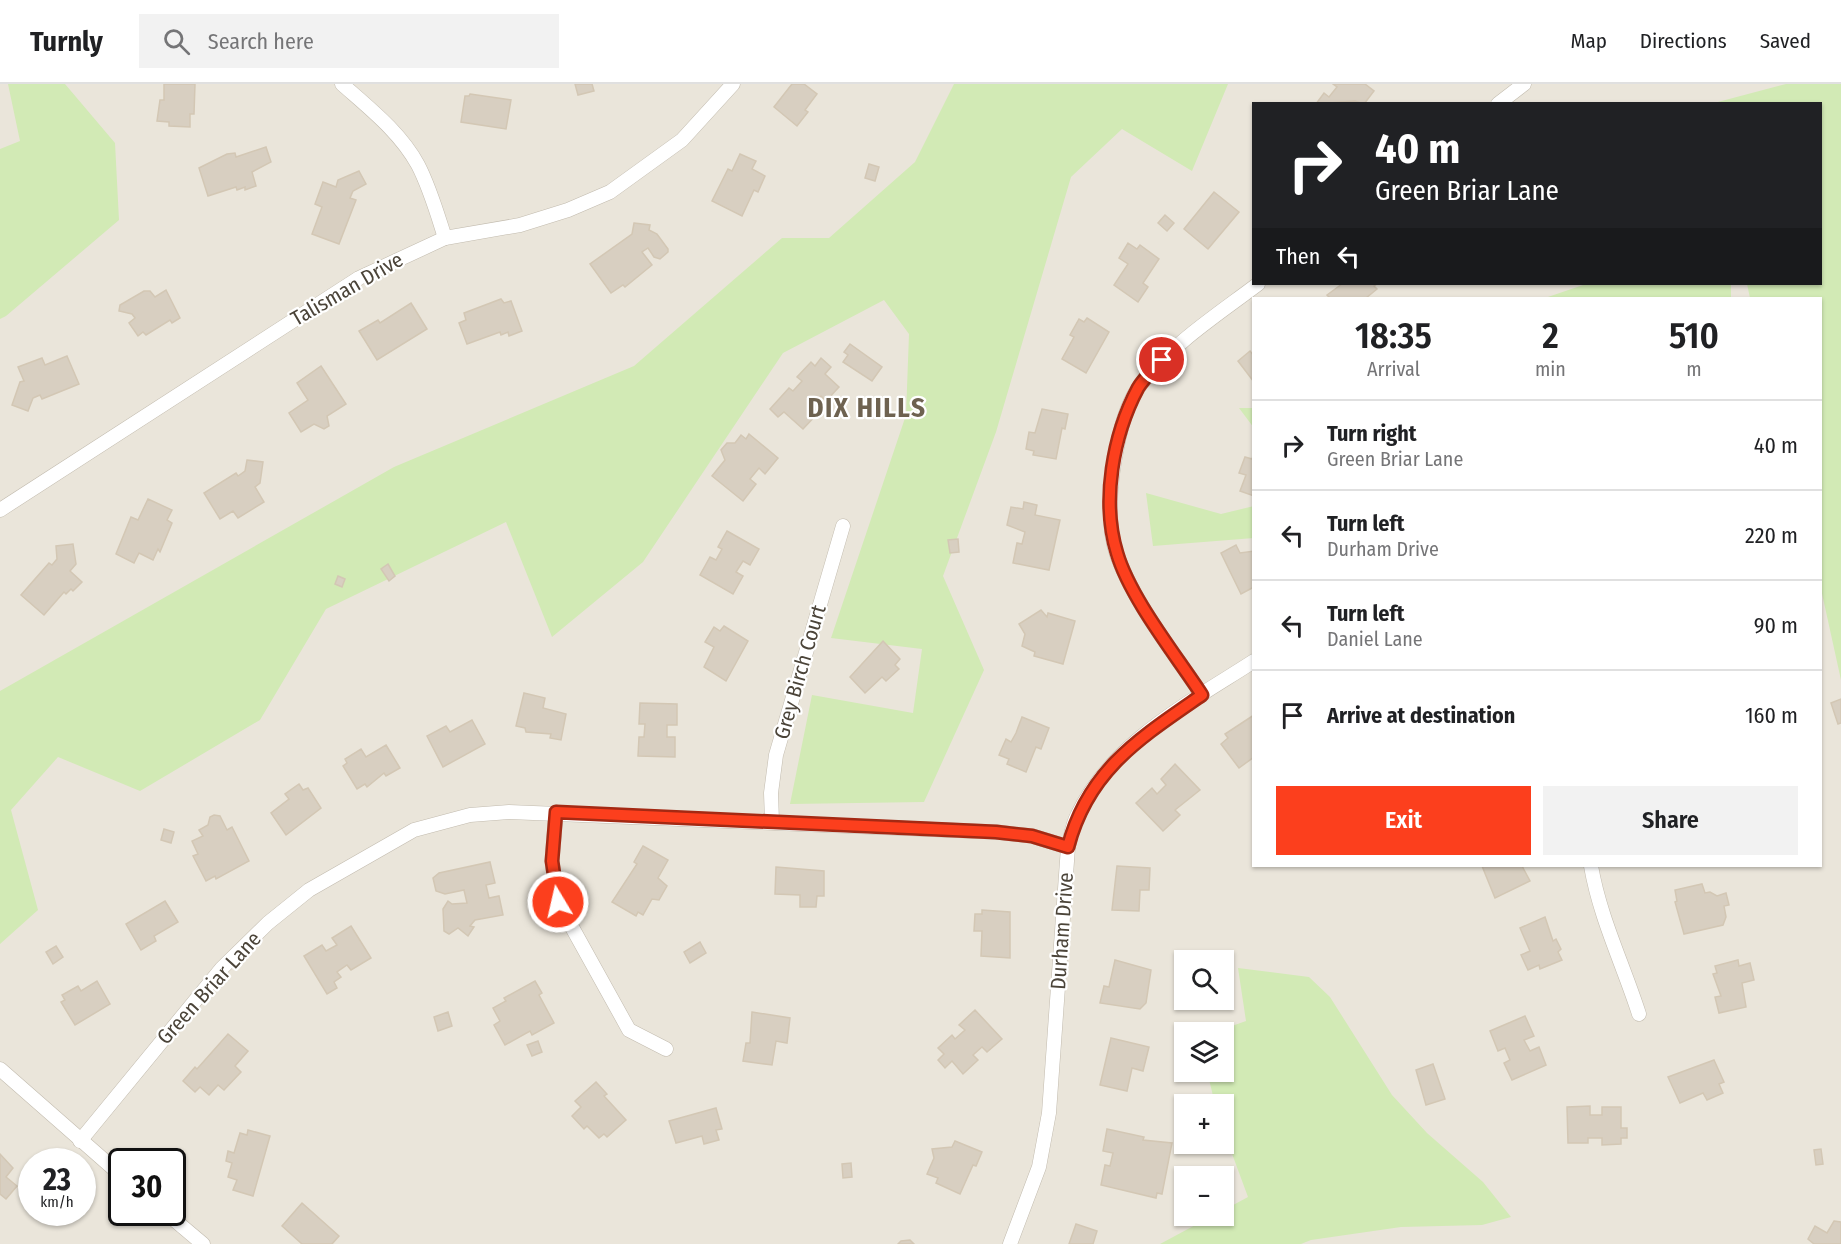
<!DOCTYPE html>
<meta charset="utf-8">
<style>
body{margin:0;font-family:"Fira Sans Condensed",sans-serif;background:#f2f2f2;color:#202124;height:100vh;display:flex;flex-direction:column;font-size:22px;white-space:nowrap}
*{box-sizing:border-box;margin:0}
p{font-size:20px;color:#757577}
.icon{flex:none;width:33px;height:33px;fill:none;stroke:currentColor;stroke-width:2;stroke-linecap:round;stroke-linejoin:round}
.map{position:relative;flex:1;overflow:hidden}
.side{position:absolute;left:1252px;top:213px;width:570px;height:570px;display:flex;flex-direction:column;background:#fff;border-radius:0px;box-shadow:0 2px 4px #0004}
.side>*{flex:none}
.banner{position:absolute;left:1252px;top:18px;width:570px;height:183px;border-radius:0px;box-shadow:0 2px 4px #0004;background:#202124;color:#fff;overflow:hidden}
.buttons{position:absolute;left:1174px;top:866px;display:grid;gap:12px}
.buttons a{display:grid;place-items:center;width:60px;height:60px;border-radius:0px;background:#fff;box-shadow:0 2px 4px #0004;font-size:30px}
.speed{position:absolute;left:18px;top:1064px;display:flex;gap:12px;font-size:30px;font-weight:700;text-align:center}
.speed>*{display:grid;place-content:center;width:78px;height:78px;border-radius:50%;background:#fff;box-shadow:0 2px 4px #0004;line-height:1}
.speed small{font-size:15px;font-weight:400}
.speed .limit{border:3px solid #111;border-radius:9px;background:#fff;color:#111}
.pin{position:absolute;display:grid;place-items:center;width:51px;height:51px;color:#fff;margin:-26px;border:3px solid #fff;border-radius:50%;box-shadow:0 2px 6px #0007}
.me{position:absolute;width:66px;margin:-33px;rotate:351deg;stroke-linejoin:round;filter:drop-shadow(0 0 4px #0008)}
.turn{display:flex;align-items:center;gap:21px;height:126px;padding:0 24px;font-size:27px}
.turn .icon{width:78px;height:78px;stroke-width:2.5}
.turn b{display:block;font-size:42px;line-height:51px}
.then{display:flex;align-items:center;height:57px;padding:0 24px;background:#0003;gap:12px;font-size:22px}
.eta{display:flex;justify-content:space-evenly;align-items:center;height:102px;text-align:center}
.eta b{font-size:36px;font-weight:600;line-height:42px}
.primary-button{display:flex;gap:12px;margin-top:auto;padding:12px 24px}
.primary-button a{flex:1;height:69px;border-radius:0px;background:#fc3f1d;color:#fff;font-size:24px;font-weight:600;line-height:69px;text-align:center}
.primary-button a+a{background:#f2f2f2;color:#202124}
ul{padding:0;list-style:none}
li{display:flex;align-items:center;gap:18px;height:90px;padding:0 24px;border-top:2px solid #e0e0e0}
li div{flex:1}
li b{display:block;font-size:22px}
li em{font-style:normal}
header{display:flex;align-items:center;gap:36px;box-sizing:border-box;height:84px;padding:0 30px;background:#fff;border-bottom:2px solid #e0e0e0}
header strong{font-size:28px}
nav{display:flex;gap:33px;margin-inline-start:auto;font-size:21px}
.search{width:420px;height:54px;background:#f2f2f2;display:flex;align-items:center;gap:15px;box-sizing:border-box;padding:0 21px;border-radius:0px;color:#757577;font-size:22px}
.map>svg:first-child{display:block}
.residential{fill:#eae5da;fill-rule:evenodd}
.green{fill:#d2eab5}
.building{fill:#d8cfc1;stroke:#d3c7b4;stroke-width:1.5}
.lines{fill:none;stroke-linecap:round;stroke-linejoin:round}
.street-casing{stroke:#c2bbae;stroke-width:15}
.street{stroke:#fff;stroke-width:14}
.route-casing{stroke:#a42913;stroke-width:15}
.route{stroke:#fc3f1d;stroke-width:10}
.labels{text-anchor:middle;stroke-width:4.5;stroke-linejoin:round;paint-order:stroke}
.street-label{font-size:21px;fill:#4b4439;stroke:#fff}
.district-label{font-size:27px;font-weight:bold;letter-spacing:1.5px;fill:#6e6250;stroke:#fff}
</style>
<header>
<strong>Turnly</strong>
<div class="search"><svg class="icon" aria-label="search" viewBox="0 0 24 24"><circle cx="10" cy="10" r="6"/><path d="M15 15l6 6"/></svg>Search here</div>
<nav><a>Map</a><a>Directions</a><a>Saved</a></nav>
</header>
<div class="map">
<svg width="1841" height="1160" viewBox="0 0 1841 1160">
<rect width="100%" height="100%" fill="#f6f3ec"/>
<!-- residential -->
<path class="residential" d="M0 0H1841V1160H0ZM1254 20H1821V200H1254ZM1254 214H1821V782H1254ZM1185 876H1224V915H1185ZM1185 948H1224V987H1185ZM1185 1020H1224V1059H1185ZM32 1077H82V1128H32ZM122 1077H172V1128H122ZM1185 1092H1224V1131H1185Z"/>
<!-- green -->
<g class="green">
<polygon points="8,0 65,0 115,59 119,136 6,232 0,235 0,65 20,57"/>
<polygon points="954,0 1228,0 1192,87 1122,45 1071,93 996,348 943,492 984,586 924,718 790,720 812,611 913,629 922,565 831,554 906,331 909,250 884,216 783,269 643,478 552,553 506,438 326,525 260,636 140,707 58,673 11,726 38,826 0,860 0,607 394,383 634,282 782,154 829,154 915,78"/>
<polygon points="1786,0 1841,0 1841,596 1821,505 1821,214 1750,214 1747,200 1821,200 1821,20 1714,19"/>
<polygon points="1586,200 1731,200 1731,214 1545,214"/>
<polygon points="1239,324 1254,324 1254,344"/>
<polygon points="1146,409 1221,430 1254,422 1254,454 1153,462"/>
<polygon points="1238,884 1309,893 1330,913 1392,1011 1427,1049 1483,1098 1511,1133 1482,1141 1401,1143 1311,1156 1301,1160 1160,1160 1214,1131 1224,1131 1224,1126 1248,1113 1224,1048 1224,1020 1215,1020 1207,987 1224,987 1224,948 1215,948 1246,937"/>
</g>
<!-- building -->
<g class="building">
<polygon points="164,0 195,0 194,30 190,30 190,43 169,42 169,38 157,37 160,16 164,16"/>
<polygon points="575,0 592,0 594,7 578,11"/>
<polygon points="792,0 804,0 817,10 805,26 808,28 797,42 774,23"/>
<polygon points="1333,0 1365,0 1374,7 1364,20 1355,17 1316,20 1324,9 1329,13 1337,3"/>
<polygon points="470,10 511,16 506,45 461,38 465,12 469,12"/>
<polygon points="266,63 271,78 252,88 256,102 245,106 245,103 237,106 236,103 208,112 199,84 227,70 235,69 236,73"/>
<polygon points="740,70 756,77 752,85 765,92 758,108 754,106 742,132 712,117 728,85 732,87"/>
<polygon points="869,80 879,83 875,97 865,94"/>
<polygon points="359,87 366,100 353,107 350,114 356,116 339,160 312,150 322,123 315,120 323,98 336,103 338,96"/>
<polygon points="1214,108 1239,128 1208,165 1184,145"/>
<polygon points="1165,131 1174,139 1167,147 1158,139"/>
<polygon points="634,139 650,141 649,146 657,150 668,165 668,168 660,175 654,173 648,164 642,168 652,181 625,203 623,201 611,209 590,180 632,150"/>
<polygon points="1128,159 1137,165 1140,161 1159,175 1143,199 1148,203 1138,218 1114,201 1128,180 1119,174"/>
<polygon points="1342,200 1377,200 1374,202 1377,205 1366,214 1330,214 1327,211"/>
<polygon points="166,206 180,234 172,239 170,236 146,251 143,248 138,252 129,239 135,234 132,230 119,227 120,221 144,207 150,207 155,213"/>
<polygon points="501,215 504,219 511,217 522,247 509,252 508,248 501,251 500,248 467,260 459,239 466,236 464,229"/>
<polygon points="411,219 427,245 377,276 359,247 378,236 380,239"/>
<polygon points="1087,234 1109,248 1086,289 1062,275 1074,253 1070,251 1079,235 1084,238"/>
<polygon points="850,260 882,283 872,297 843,278 848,271 844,268"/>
<polygon points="1250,267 1254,272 1254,298 1238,277"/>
<polygon points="67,272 79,300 42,315 40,311 33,314 28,327 12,321 20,298 24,297 18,283 42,274 45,281"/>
<polygon points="821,274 831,283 825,290 839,303 826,317 821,312 812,323 818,329 803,345 784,328 778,333 770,325 789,304 793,307 802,297 797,293 811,278 815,282"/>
<polygon points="321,282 346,320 327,332 329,342 324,345 314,340 301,348 289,329 308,316 297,299"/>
<polygon points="1042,325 1068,330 1065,345 1062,344 1056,375 1033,371 1034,367 1026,365 1029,348 1035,349"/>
<polygon points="749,350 778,374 765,390 759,384 750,395 756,400 743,417 712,392 725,376 721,366 727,359 735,359 741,351 746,355"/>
<polygon points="1254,369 1254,412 1240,407 1246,391 1239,389 1245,373 1252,375"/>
<polygon points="247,376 263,378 260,399 255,403 264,418 238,434 233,427 220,435 204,409 236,389 238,392 245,387"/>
<polygon points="148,415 172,426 167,436 172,439 160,468 158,465 153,476 139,469 134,479 116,470 131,433 138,436"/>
<polygon points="1024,418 1037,421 1035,431 1060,436 1049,486 1013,479 1017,459 1022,460 1025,448 1007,441 1011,423 1023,425"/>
<polygon points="727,447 759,465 750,481 743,477 736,488 743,492 733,510 700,491 710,473 716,476 722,465 718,463"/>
<polygon points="958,455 959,468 950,469 948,456"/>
<polygon points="73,460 76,480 70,487 82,498 73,507 71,505 66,510 64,508 44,531 21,511 49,479 52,481 57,475 56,462"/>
<polygon points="1236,461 1240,469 1254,467 1254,503 1241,510 1221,469"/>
<polygon points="388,480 395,492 389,497 381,485"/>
<polygon points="338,492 345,495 342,503 335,500"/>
<polygon points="1041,526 1047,533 1048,529 1075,537 1063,580 1034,572 1035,568 1022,562 1025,550 1019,540"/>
<polygon points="724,542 748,557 726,597 704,583 714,563 705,558 714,543 720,547"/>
<polygon points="883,557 900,575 895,581 899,585 886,597 882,593 865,609 850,593"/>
<polygon points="524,609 545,614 543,624 566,630 561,656 550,654 551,650 526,648 525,644 516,642"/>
<polygon points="1841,615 1841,639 1838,640 1831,619"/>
<polygon points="640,619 677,620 677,641 667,641 667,653 675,653 675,673 638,672 639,653 644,653 645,640 639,640"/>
<polygon points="1254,631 1254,673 1239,684 1221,660 1228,654 1225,650"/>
<polygon points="1022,633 1049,644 1041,665 1036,663 1026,688 1007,680 1009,675 999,671 1006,655 1011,658 1016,649"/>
<polygon points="472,636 485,660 443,683 427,652 446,642 450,648"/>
<polygon points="386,661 400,684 386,692 384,689 367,703 365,700 357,705 343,682 347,679 345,675 361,665 366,673"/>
<polygon points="1175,680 1200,706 1175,726 1180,731 1163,747 1136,719 1152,704 1157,710 1166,701 1161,695"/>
<polygon points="299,700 303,706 308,704 321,724 286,751 271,729 289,715 285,710"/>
<polygon points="214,731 220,732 227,746 232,743 249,777 216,795 215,792 206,797 193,772 198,770 192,757 203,752 199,746 208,741 210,733"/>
<polygon points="164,745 174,748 171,759 161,756"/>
<polygon points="643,762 668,776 658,794 667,802 659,816 652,815 643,831 638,828 636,832 612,818 637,780 634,778"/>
<polygon points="490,778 495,799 486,801 489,814 499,812 503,831 475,836 470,842 474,843 468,852 458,844 449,850 444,847 443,825 448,817 452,820 467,819 464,806 445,810 436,807 433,794 439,789"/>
<polygon points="1117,782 1150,784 1149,806 1140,806 1139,827 1112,826"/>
<polygon points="1482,782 1522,782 1530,797 1495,814"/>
<polygon points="776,783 824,787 824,812 817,812 816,823 800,823 800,811 775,810"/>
<polygon points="1702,800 1705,809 1710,808 1717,812 1726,809 1729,821 1724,822 1726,833 1723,841 1684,850 1675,818 1677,817 1675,806"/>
<polygon points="165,817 178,838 154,852 156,857 141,866 126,840"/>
<polygon points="982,826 1010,828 1010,874 981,872 982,847 974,847 975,830 982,830"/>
<polygon points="1545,833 1553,857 1556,855 1561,865 1558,868 1562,876 1540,885 1539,881 1528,886 1521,871 1530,867 1520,844"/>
<polygon points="351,842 371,874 351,886 347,881 337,888 341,893 334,898 337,904 327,910 304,872 322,861 326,867 337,861 332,854"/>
<polygon points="700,858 706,869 690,879 684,868"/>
<polygon points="56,862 63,873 53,880 46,868"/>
<polygon points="1115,876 1151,886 1146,919 1140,925 1100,919 1104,902 1109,903"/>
<polygon points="1738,876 1739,882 1750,879 1754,896 1742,899 1746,923 1719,929 1715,913 1721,912 1713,890 1717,889 1715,882"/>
<polygon points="97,897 110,920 75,941 61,918 65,916 62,911 78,902 81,907"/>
<polygon points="535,897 542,909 539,911 554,939 532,951 530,947 505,961 494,941 500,937 493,924 506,917 504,914"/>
<polygon points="975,926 1002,955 987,968 982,963 973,971 978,976 963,990 952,977 945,984 938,976 944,970 938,964 952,951 955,955 965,946 959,941"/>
<polygon points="448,928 452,942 438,947 434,933"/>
<polygon points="752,928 790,934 787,959 776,957 772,981 743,977 746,959 750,959"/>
<polygon points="1525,932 1534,952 1524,956 1530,967 1539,963 1546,981 1512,996 1504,979 1510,976 1505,964 1498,967 1490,947"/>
<polygon points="228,950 248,967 235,982 241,988 224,1006 218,1001 209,1011 200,1003 195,1008 183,997 195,983 197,985"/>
<polygon points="1111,954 1149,963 1143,987 1132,984 1127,1007 1100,1001"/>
<polygon points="538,957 542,968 532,972 527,961"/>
<polygon points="1714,976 1724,998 1719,1000 1723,1009 1707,1016 1703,1009 1680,1019 1668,993"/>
<polygon points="1433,980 1445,1015 1426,1021 1416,986"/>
<polygon points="596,998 607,1010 604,1012 626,1036 607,1053 604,1050 599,1054 587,1042 584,1045 572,1032 581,1023 575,1017"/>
<polygon points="1590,1022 1590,1031 1602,1031 1602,1023 1621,1023 1621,1044 1627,1044 1627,1054 1621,1054 1621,1060 1602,1061 1602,1054 1588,1054 1588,1059 1568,1059 1567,1023"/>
<polygon points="716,1024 722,1045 716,1046 719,1056 704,1060 702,1052 676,1059 669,1037"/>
<polygon points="1107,1045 1144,1053 1143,1056 1172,1059 1162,1110 1157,1109 1156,1114 1101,1101 1105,1081 1110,1082 1113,1069 1103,1067"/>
<polygon points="248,1046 270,1052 253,1112 233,1106 237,1096 228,1093 232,1079 226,1077 228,1067 234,1069 240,1049 247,1051"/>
<polygon points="955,1057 982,1068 976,1082 973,1081 960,1110 936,1099 938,1094 927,1090 934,1074 932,1065 952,1063"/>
<polygon points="1821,1065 1823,1080 1816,1081 1814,1066"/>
<polygon points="0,1070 13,1084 6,1093 17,1102 6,1115 0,1110"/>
<polygon points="851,1079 852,1093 843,1094 842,1080"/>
<polygon points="302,1119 339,1152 332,1160 302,1160 282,1142"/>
<polygon points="1834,1137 1841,1138 1841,1160 1814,1160 1808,1155 1815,1142 1827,1149"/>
<polygon points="1076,1140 1097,1147 1093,1160 1069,1160"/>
<polygon points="910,1156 914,1160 898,1160 901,1157"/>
</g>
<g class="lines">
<!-- street casing -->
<g class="street-casing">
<g id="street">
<path d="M342 0C369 24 400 48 418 81 430 104 437 129 445 154"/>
<polyline points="1498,20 1524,0"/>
<polyline points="0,426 359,194 445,154 520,141 568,126 610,108 682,56 733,0"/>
<path d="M1202 611C1173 567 1135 521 1117 471 1106 439 1110 396 1117 363 1121 342 1128 317 1141 300 1173 259 1217 231 1258 200"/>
<polyline points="556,728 552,777 558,818 629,946 666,965"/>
<polyline points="772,737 771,709 776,671 843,442"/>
<path d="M1591 782C1600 834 1623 880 1639 930"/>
<polyline points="0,985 122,1092"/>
<polyline points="80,1057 222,884 268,839 309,806 414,746 470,731 509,728 996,748 1032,752 1068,763"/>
<polyline points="165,1128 203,1160"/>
<path d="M1010 1160 1039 1083 1049 1029 1068 763C1071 753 1072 742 1077 732 1111 659 1189 619 1254 577"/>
</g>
</g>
<!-- street -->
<use href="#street" class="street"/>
</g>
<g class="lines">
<!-- route casing -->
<g class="route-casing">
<path id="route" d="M558 818 552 777 556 728 996 748 1032 752 1068 763C1088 686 1140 654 1202 611 1176 571 1130 514 1117 469 1101 417 1113 351 1138 304 1144 294 1154 285 1162 276"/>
</g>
<!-- route -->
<use href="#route" class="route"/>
</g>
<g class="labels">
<!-- street labels -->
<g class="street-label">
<text transform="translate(347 205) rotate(-30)" y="7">Talisman Drive</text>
<text transform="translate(800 588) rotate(-74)" y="7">Grey Birch Court</text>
<text transform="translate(1062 847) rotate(-86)" y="7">Durham Drive</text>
<text transform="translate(209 904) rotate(-48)" y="7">Green Briar Lane</text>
</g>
<!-- district labels -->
<g class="district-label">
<text x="867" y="333">DIX HILLS</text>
</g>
</g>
</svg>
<div class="buttons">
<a><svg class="icon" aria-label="search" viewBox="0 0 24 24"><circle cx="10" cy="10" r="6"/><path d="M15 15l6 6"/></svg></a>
<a><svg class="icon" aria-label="layers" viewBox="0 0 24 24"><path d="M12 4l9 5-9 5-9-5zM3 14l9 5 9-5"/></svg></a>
<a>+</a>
<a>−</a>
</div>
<div class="speed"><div>23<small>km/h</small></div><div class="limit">30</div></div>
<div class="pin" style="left:1162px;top:276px;background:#d93025"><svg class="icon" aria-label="arrive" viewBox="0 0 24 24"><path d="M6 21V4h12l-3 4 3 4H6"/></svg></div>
<svg class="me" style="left:558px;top:818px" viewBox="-20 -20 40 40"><circle r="17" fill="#fc3f1d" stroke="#fff" stroke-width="3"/><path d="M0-11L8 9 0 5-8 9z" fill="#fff"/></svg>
<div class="banner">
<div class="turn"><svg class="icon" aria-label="right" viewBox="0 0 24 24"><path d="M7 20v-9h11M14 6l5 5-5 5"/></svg><div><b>40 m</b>Green Briar Lane</div></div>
<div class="then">Then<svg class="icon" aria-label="left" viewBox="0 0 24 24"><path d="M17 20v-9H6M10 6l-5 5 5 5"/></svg></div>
</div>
<section class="side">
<div class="eta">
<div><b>18:35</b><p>Arrival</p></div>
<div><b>2</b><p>min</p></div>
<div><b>510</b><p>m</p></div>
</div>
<ul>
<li><svg class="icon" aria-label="right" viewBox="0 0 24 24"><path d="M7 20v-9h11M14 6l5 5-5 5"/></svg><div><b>Turn right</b><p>Green Briar Lane</p></div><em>40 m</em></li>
<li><svg class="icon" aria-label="left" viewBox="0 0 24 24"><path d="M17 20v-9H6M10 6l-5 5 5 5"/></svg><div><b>Turn left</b><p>Durham Drive</p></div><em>220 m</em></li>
<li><svg class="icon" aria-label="left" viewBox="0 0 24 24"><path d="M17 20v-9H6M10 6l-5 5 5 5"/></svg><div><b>Turn left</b><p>Daniel Lane</p></div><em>90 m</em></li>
<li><svg class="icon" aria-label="arrive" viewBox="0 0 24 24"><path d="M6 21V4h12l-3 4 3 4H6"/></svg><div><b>Arrive at destination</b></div><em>160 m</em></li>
</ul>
<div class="primary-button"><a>Exit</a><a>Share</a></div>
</section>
</div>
